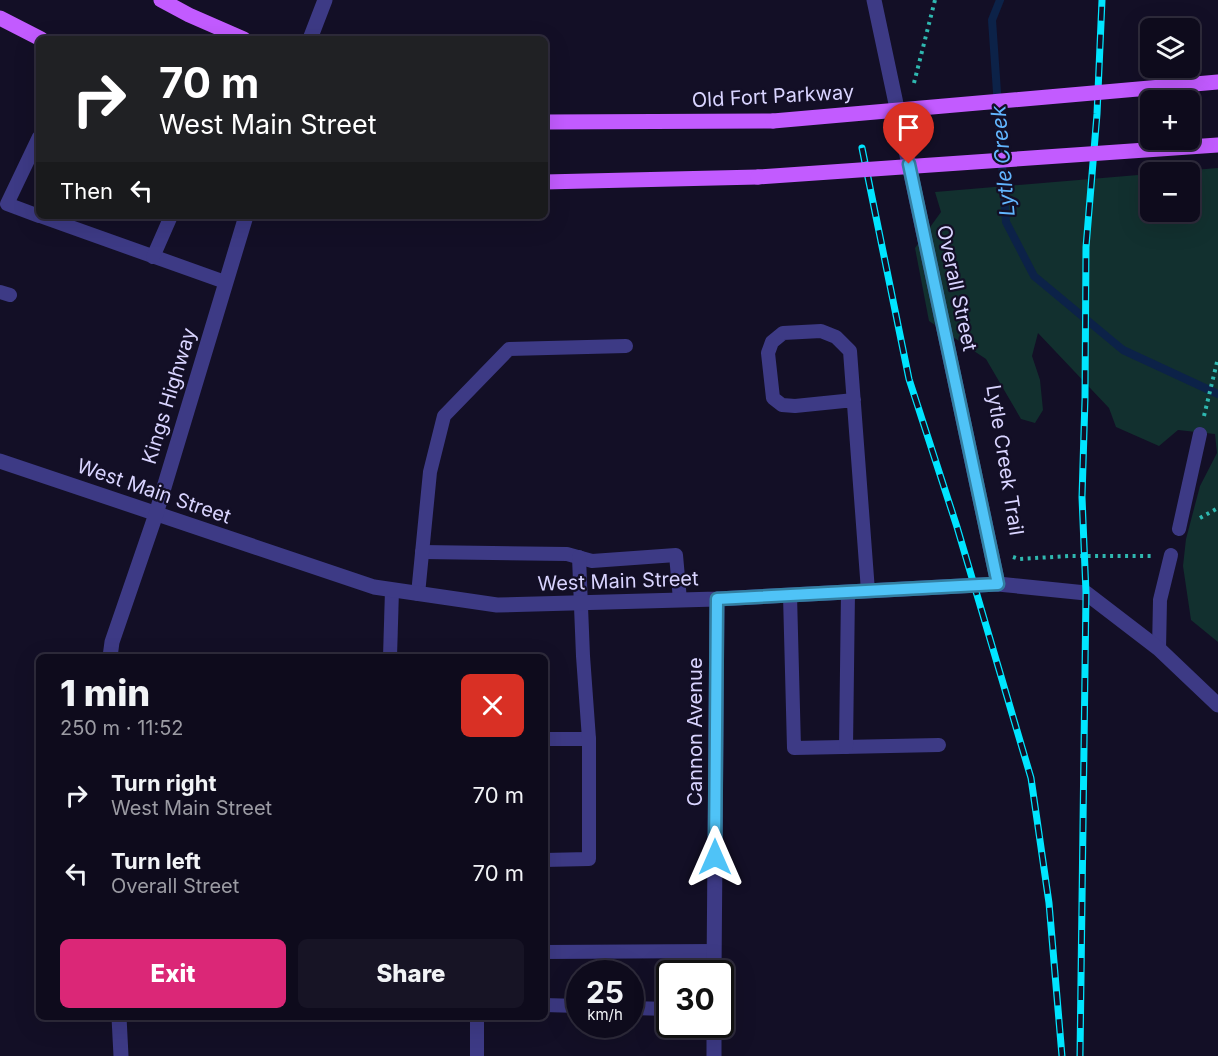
<!DOCTYPE html>
<meta charset="utf-8">
<style>
body{margin:0;font-family:Inter,sans-serif;background:#171425;color:#f1f3f6;height:100vh;display:flex;flex-direction:column;font-size:22px;white-space:nowrap}
*{box-sizing:border-box;margin:0}
p{font-size:20px;color:#9b9ba3}
.icon{flex:none;width:33px;height:33px;fill:none;stroke:currentColor;stroke-width:2;stroke-linecap:round;stroke-linejoin:round}
.map{position:relative;flex:1;overflow:hidden}
.details{position:absolute;left:36px;top:654px;width:512px;height:366px;display:flex;flex-direction:column;background:#0e0b1c;border-radius:9px;box-shadow:0 6px 24px #0002,0 0 0 2px #2e2b3b}
.details>*{flex:none}
.top-card{position:absolute;left:36px;top:36px;width:512px;height:183px;border-radius:9px;box-shadow:0 6px 24px #0002,0 0 0 2px #2e2b3b;background:#202124;color:#fff;overflow:hidden}
.fabs{position:absolute;left:1140px;top:18px;display:grid;gap:12px}
.fabs a{display:grid;place-items:center;width:60px;height:60px;border-radius:9px;background:#0e0b1c;box-shadow:0 6px 24px #0002,0 0 0 2px #2e2b3b;font-size:30px}
.speed{position:absolute;left:566px;top:960px;display:flex;gap:12px;font-size:30px;font-weight:700;text-align:center}
.speed>*{display:grid;place-content:center;width:78px;height:78px;border-radius:50%;background:#0e0b1c;box-shadow:0 6px 24px #0002,0 0 0 2px #2e2b3b;line-height:1}
.speed small{font-size:15px;font-weight:400}
.speed .limit{border:3px solid #111;border-radius:9px;background:#fff;color:#111}
.pin{position:absolute;display:grid;place-items:center;width:51px;height:51px;color:#fff;margin:-62px -26px;border-radius:50% 50% 50% 0;rotate:-45deg;box-shadow:0 0 6px #0007}
.pin .icon{rotate:45deg}
.me{position:absolute;width:66px;margin:-33px;rotate:0deg;stroke-linejoin:round;filter:drop-shadow(0 0 4px #0008)}
.turn{display:flex;align-items:center;gap:21px;height:126px;padding:0 24px;font-size:27px}
.turn .icon{width:78px;height:78px;stroke-width:2.5}
.turn b{display:block;font-size:42px;line-height:51px}
.then{display:flex;align-items:center;height:57px;padding:0 24px;background:#0003;gap:12px;font-size:22px}
.round{display:grid;place-items:center;flex:none;width:63px;height:63px;border-radius:9px;background:#171425}
.summary{display:flex;align-items:center;justify-content:space-between;height:102px;padding:0 24px}
h1{font-size:36px;font-weight:800;line-height:45px}
.button{display:flex;gap:12px;margin-top:auto;padding:12px 24px}
.button a{flex:1;height:69px;border-radius:9px;background:#db2777;color:#fff;font-size:24px;font-weight:800;line-height:69px;text-align:center}
.button a+a{background:#171425;color:#f1f3f6}
ul{padding:0;list-style:none}
li{display:flex;align-items:center;gap:18px;height:78px;padding:0 24px}
li div{flex:1}
li b{display:block;font-size:22px}
li em{font-style:normal}
.map>svg:first-child{display:block}
.green{fill:#12302f}
.lines{fill:none;stroke-linecap:round;stroke-linejoin:round}
.stream{stroke:#0c2248;stroke-width:8}
.path{stroke:#2fb8b0;stroke-width:4;stroke-dasharray:3 4.5;stroke-linecap:butt}
.lane{stroke:#3d3a85;stroke-width:14}
.street{stroke:#3d3a85;stroke-width:15}
.primary{stroke:#c25bff;stroke-width:15}
.rail-casing{stroke:#00e5ff;stroke-width:7}
.rail{stroke:#130f26;stroke-width:4.5;stroke-dasharray:14;stroke-linecap:butt}
.primary-bridge{stroke:#c25bff;stroke-width:15}
.route-casing{stroke:#337fa1;stroke-width:15}
.route{stroke:#4fc3f7;stroke-width:10}
.labels{text-anchor:middle;stroke-width:4.5;stroke-linejoin:round;paint-order:stroke}
.street-label{font-size:20px;fill:#d9d4ff;stroke:#130f26}
.water-label{font-size:21px;font-style:italic;fill:#62b6ff;stroke:#130f26}
</style>
<div class="map">
<svg width="1218" height="1056" viewBox="0 0 1218 1056">
<rect width="100%" height="100%" fill="#130f26"/>
<!-- green -->
<polygon class="green" points="1218,168 1218,642 1191,620 1183,566 1186,539 1200,486 1217,453 1215,434 1178,430 1159,446 1116,427 1109,408 1038,333 1032,356 1040,380 1043,410 1035,423 1021,419 986,359 929,321 915,248 941,212 935,192 1150,174 1150,212 1190,212 1190,172 1170,172"/>
<g class="lines">
<!-- stream -->
<polyline class="stream" points="1000,0 992,20 1006,222 1034,276 1123,350 1218,394"/>
<!-- path -->
<g class="path">
<polyline points="914,83 935,0"/>
<polyline points="1204,416 1218,358"/>
<polyline points="1200,518 1218,508"/>
<polyline points="1013,557 1019,559 1069,556 1152,556"/>
</g>
<!-- lane -->
<g class="lane">
<polyline points="39,137 7,204 39,216"/>
<polyline points="40,216 225,282"/>
<polyline points="153,257 171,216"/>
<polyline points="0,292 10,295"/>
<polyline points="854,400 795,406 782,405 773,398 768,353 772,342 783,333 821,331 836,337 850,351 868,591"/>
<polyline points="1179,529 1200,434"/>
<polyline points="422,552 567,554 592,561 676,555 680,600"/>
<polyline points="418,594 430,472 444,416 509,349 626,346"/>
<polyline points="790,595 794,748 939,745"/>
<polyline points="1159,649 1160,600 1171,555"/>
<polyline points="390,657 392,590"/>
<polyline points="544,739 589,739"/>
<polyline points="846,747 848,592"/>
<polyline points="544,860 589,859 589,739 583,656 579,557"/>
<polyline points="544,952 714,951"/>
<polyline points="544,1005 579,1006"/>
<polyline points="630,1008 669,1009"/>
<polyline points="477,1056 477,1018 479,1017"/>
</g>
<!-- street -->
<g class="street">
<polyline points="874,0 998,584"/>
<polyline points="310,39 325,0"/>
<polyline points="0,461 374,587 497,605 717,599 998,584 1086,593 1159,649 1218,705"/>
<polyline points="110,657 112,642 156,514 246,216"/>
<polyline points="714,974 717,599"/>
<polyline points="119,1017 121,1056"/>
<polyline points="714,1056 714,1024"/>
</g>
<!-- primary -->
<g class="primary">
<polyline points="161,0 189,15 244,39"/>
<polyline points="0,18 41,39"/>
<polyline points="544,122 773,121"/>
<polyline points="544,182 758,177"/>
</g>
<!-- rail casing -->
<g class="rail-casing">
<g id="rail">
<polyline points="862,148 909,379 957,527 1031,778 1049,903 1062,1056"/>
<polyline points="1080,1056 1086,593 1082,497 1085,399 1086,247 1097,114 1102,0"/>
</g>
</g>
<!-- rail -->
<use href="#rail" class="rail"/>
<!-- primary-bridge -->
<g class="primary-bridge">
<polyline points="773,121 1218,82"/>
<polyline points="758,177 1218,145"/>
</g>
</g>
<g class="lines">
<!-- route casing -->
<g class="route-casing">
<polyline id="route" points="715,857 717,599 998,584 909,164"/>
</g>
<!-- route -->
<use href="#route" class="route"/>
</g>
<g class="labels">
<!-- street labels -->
<g class="street-label">
<text transform="translate(773 96) rotate(-3)" y="7">Old Fort Parkway</text>
<text transform="translate(957 288) rotate(78)" y="7">Overall Street</text>
<text transform="translate(169 396) rotate(-73)" y="7">Kings Highway</text>
<text transform="translate(1005 460) rotate(81)" y="7">Lytle Creek Trail</text>
<text transform="translate(154 491) rotate(19)" y="7">West Main Street</text>
<text transform="translate(618 581) rotate(-2)" y="7">West Main Street</text>
<text transform="translate(695 732) rotate(-90)" y="7">Cannon Avenue</text>
</g>
<!-- water labels -->
<g class="water-label">
<text transform="translate(1003 161) rotate(-95)" y="7">Lytle Creek</text>
</g>
</g>
</svg>
<div class="fabs">
<a><svg class="icon" aria-label="layers" viewBox="0 0 24 24"><path d="M12 4l9 5-9 5-9-5zM3 14l9 5 9-5"/></svg></a>
<a>+</a>
<a>−</a>
</div>
<div class="speed"><div>25<small>km/h</small></div><div class="limit">30</div></div>
<div class="pin" style="left:909px;top:164px;background:#d93025"><svg class="icon" aria-label="arrive" viewBox="0 0 24 24"><path d="M6 21V4h12l-3 4 3 4H6"/></svg></div>
<svg class="me" style="left:715px;top:857px" viewBox="-20 -20 40 40"><path d="M0-17L14 15 0 8-14 15z" fill="#4fc3f7" stroke="#fff" stroke-width="4"/></svg>
<div class="top-card">
<div class="turn"><svg class="icon" aria-label="right" viewBox="0 0 24 24"><path d="M7 20v-9h11M14 6l5 5-5 5"/></svg><div><b>70 m</b>West Main Street</div></div>
<div class="then">Then<svg class="icon" aria-label="left" viewBox="0 0 24 24"><path d="M17 20v-9H6M10 6l-5 5 5 5"/></svg></div>
</div>
<section class="details">
<div class="summary"><div><h1>1 min</h1><p>250 m · 11:52</p></div><a class="round" style="background:#d93025;color:#fff"><svg class="icon" aria-label="close" viewBox="0 0 24 24"><path d="M6 6l12 12M18 6L6 18"/></svg></a></div>
<ul>
<li><svg class="icon" aria-label="right" viewBox="0 0 24 24"><path d="M7 20v-9h11M14 6l5 5-5 5"/></svg><div><b>Turn right</b><p>West Main Street</p></div><em>70 m</em></li>
<li><svg class="icon" aria-label="left" viewBox="0 0 24 24"><path d="M17 20v-9H6M10 6l-5 5 5 5"/></svg><div><b>Turn left</b><p>Overall Street</p></div><em>70 m</em></li>
</ul>
<div class="button"><a>Exit</a><a>Share</a></div>
</section>
</div>
